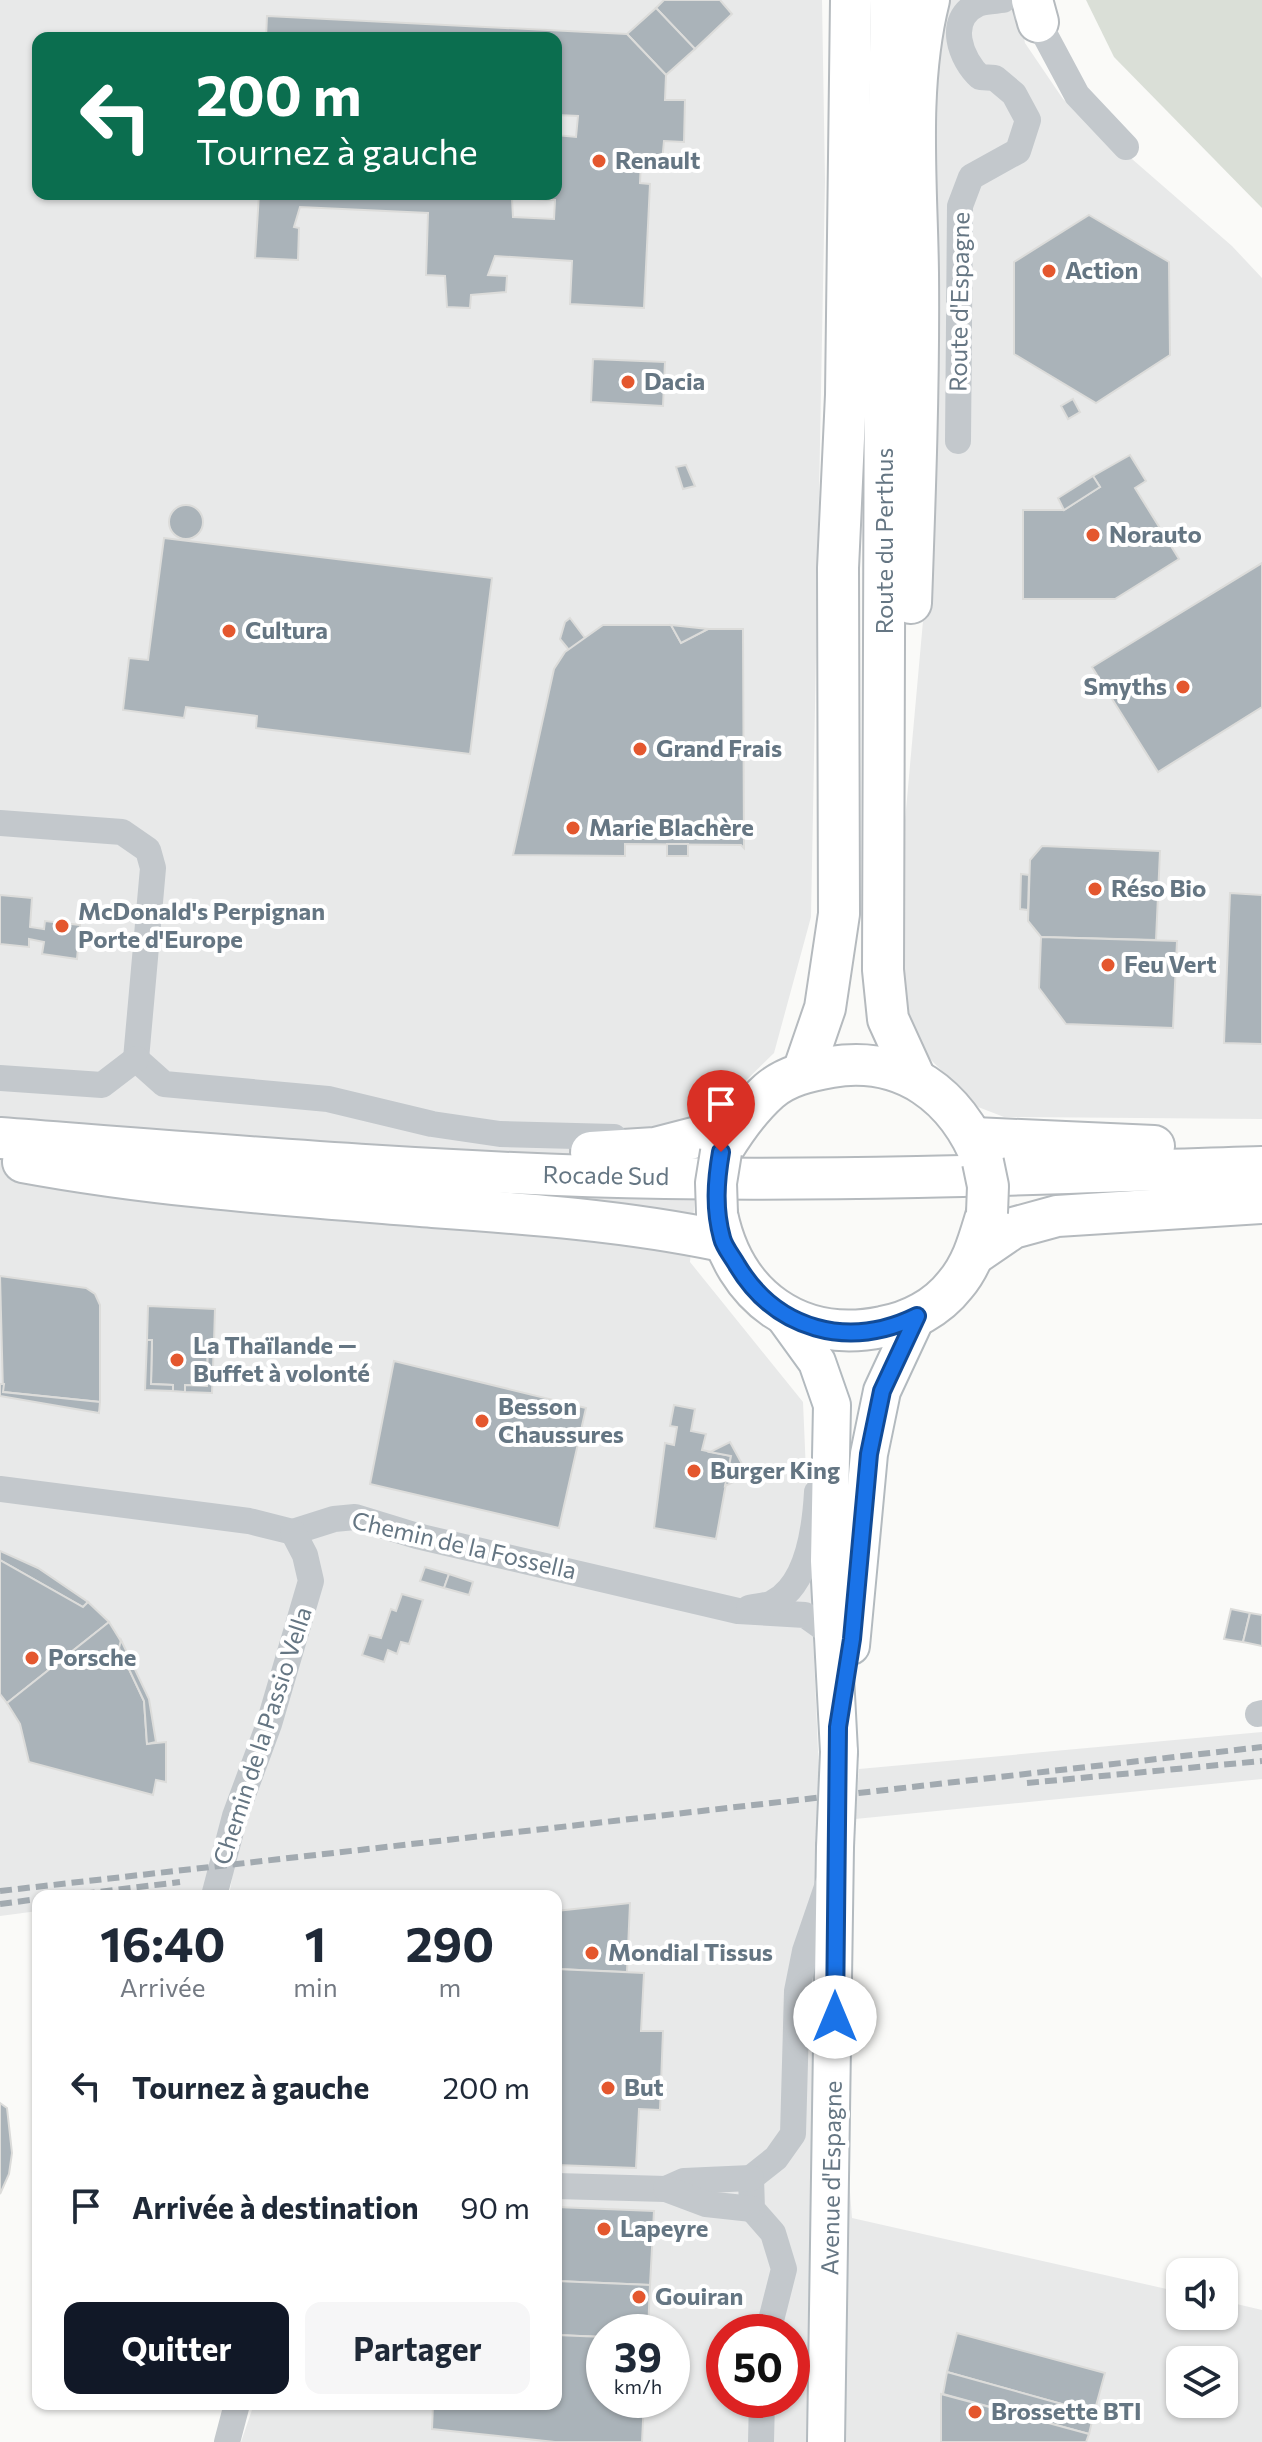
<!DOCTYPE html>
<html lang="fr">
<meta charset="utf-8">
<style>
body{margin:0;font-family:Commissioner,sans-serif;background:#f6f6f7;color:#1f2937;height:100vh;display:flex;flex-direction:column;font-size:30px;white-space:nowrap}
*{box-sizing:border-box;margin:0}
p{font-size:26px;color:#747a83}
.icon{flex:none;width:44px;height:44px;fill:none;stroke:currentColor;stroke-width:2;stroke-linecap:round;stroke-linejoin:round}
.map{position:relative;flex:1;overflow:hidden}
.panel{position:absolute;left:32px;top:1890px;width:530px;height:520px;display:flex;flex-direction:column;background:#fff;border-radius:16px;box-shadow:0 2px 6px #0004}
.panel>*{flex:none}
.top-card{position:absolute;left:32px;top:32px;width:530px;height:168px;border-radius:16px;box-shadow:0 2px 6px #0004;background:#0b6e4f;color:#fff;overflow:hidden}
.buttons{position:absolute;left:1166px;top:2258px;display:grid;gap:16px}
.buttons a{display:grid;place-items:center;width:72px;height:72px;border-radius:16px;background:#fff;box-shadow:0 2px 6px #0004;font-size:40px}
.speed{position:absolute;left:586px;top:2314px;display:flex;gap:16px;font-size:40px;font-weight:700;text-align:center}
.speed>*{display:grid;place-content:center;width:104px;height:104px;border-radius:50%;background:#fff;box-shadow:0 2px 6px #0004;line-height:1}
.speed small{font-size:20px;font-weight:400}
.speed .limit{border:12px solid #d22;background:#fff;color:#111}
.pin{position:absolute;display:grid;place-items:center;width:68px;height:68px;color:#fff;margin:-82px -34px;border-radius:50% 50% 50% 0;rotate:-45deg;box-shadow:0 0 8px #0007}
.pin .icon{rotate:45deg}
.me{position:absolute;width:88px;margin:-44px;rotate:0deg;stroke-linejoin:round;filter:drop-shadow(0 0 6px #0008)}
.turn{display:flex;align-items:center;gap:28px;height:168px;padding:0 32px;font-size:36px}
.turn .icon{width:104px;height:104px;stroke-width:2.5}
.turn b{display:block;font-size:56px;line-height:68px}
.eta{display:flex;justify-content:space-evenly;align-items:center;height:136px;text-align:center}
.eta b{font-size:48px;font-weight:700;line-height:56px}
.action{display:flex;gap:16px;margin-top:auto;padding:16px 32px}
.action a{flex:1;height:92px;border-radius:16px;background:#111827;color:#fff;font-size:32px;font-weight:700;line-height:92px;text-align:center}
.action a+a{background:#f6f6f7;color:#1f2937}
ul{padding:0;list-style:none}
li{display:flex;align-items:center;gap:24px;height:120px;padding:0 32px}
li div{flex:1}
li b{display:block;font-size:30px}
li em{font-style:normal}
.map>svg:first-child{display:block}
.built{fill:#e8e9e9;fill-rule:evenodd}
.green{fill:#dadfd7}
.building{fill:#aab3b9;stroke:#dcdcda;stroke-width:2;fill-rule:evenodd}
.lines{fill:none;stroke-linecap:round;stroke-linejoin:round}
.secondary-casing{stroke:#b3babf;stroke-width:40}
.primary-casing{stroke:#b5babe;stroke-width:44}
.street{stroke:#c3c8cc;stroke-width:26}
.secondary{stroke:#fff;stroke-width:36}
.primary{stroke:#fff;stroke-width:40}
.rail{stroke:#a2aab0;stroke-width:6;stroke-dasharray:12 6;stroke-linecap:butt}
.secondary-bridge-casing{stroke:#b3babf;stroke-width:40;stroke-linecap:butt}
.primary-bridge-casing{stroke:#b5babe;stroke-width:44;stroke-linecap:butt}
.secondary-bridge{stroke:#fff;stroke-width:36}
.primary-bridge{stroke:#fff;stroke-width:40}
.route-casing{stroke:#114b97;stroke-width:20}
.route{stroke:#1a73e8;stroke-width:14}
.poi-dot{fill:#e4572e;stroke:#fff;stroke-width:3}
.labels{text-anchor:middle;stroke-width:8;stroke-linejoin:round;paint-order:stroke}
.poi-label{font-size:24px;font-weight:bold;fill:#657683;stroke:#fff;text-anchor:start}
.street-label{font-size:24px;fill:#657683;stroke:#fff}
</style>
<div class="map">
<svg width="1262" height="2442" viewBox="0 0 1262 2442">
<rect width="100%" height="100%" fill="#fafaf8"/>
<!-- built -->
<g class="built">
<path d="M0 0H822L825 181 811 917 774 1053 700 1126 690 1262 803 1402 821 1820 852 2218 1180 2292V2316H1224V2301L1262 2310V2442H241L254 2404H556V1896H229L236 1854 203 1892 168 1896H38V1911L0 1916ZM38 38H556V194H38ZM604 2332H672V2400H604ZM724 2332H792V2400H724ZM1180 2360H1224V2404H1180Z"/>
<polygon points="935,0 1015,0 1025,43 1063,99 1232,246 1262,278 1262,1119 1004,1117 978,1107 928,1057 908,1024 898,983 903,843 925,599"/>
<polygon points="1262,1732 1262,1779 855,1819 859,1769"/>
</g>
<!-- green -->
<polygon class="green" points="1086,0 1262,0 1262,208 1114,57"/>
<!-- building -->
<g class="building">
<polygon points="664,0 720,0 732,14 695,49 656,8"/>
<polygon points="656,8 695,49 666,75 627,34"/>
<path d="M267 16 627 34 666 75 665 100H685L684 142 664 141 662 162 641 161 640 183 650 184 644 308 570 304 572 261 495 256 488 275 507 276 506 292 471 295 470 308 447 307 445 276 426 275 428 213 300 207 294 227 299 228 298 260 255 258 259 194H556V135L576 137 578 116 556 115V38H266ZM512 198 555 200 554 219 513 217Z"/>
<polygon points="1089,215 1169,262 1170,355 1096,403 1014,354 1014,262"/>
<polygon points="593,359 665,362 663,406 591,402"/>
<polygon points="1073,399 1080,412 1068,419 1061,406"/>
<polygon points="1130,455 1146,481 1135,488 1179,559 1115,599 1023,599 1023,510 1064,510 1100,487 1093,476"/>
<polygon points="686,465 695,486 683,489 676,467"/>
<polygon points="1093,476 1100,487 1064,510 1058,498"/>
<circle cx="186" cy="522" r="17"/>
<polygon points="164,538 492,578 470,754 256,728 257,716 186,707 184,718 123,710 129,658 148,660"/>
<polygon points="1262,563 1262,707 1158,772 1092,667"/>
<polygon points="570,618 585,638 569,650 560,639 565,622"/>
<polygon points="603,625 671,625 681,643 708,629 743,629 744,848 741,845 625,844 625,856 513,855 554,669 565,652"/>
<polygon points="671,625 708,629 681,643"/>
<rect x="667" y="844" width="21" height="12"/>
<polygon points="1042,846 1160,851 1156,940 1041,937 1028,921 1030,860"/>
<polygon points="1021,874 1029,875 1028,910 1020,909"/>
<polygon points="1230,893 1262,895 1262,1044 1224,1043"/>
<polygon points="0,895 32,898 30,927 44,929 45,921 80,925 77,959 42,954 44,942 29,939 29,947 0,944"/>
<polygon points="1041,937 1177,941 1173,1028 1066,1024 1039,988"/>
<polygon points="0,1276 86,1288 95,1294 100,1305 100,1402 3,1392"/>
<polygon points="148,1306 215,1309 214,1342 208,1342 207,1386 185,1385 185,1392 173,1391 173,1385 151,1384 152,1340 147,1340"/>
<polygon points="147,1340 152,1340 151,1384 173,1385 173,1391 145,1390"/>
<polygon points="208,1342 214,1342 212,1393 185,1392 185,1385 207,1386"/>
<polygon points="394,1361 586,1408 559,1528 370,1484"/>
<polygon points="0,1384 4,1384 3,1392 100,1402 99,1413 0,1396"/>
<polygon points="674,1405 695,1409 691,1431 706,1434 702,1450 731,1456 716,1539 654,1528 665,1443 674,1445 677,1427 670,1426"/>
<polygon points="730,1442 748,1475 725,1486 731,1456 710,1452"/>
<polygon points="0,1551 38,1568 88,1602 83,1607 0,1560"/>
<polygon points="0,1560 83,1607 88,1602 109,1622 7,1703 0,1694"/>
<polygon points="425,1567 449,1574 444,1588 420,1581"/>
<polygon points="449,1574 473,1582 469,1595 444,1588"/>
<polygon points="402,1594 423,1600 409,1644 401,1642 397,1654 388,1650 384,1662 362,1655 369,1635 381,1638 391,1609 396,1611"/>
<polygon points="1231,1609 1250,1613 1243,1642 1224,1639"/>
<polygon points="1250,1613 1262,1615 1262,1646 1243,1642"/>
<polygon points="109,1622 122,1643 119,1648 144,1701 147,1744 166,1742 166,1782 156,1780 153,1795 29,1762 20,1724 7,1703"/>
<polygon points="121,1640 149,1699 156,1742 147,1744 144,1701 119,1648"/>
<polygon points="630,1903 627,1972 556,1969 556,1911"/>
<polygon points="556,1969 644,1973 641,2031 663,2031 660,2110 639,2109 636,2168 556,2165"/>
<polygon points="0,2103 7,2108 12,2153 9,2174 0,2194"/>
<polygon points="556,2207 654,2211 650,2285 556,2281"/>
<polygon points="556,2281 650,2285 648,2332 604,2332 604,2337 556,2335"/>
<polygon points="957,2333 1105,2373 1094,2413 947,2372"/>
<polygon points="556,2335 604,2337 604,2400 644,2400 642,2442 555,2442 432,2429 433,2404 556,2404"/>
<polygon points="947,2372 1094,2413 1089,2434 943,2394"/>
<polygon points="941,2394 1089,2434 1086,2442 941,2442"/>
</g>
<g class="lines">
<!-- secondary casing -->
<g class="secondary-casing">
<g id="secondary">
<polyline points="783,1315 817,1362 832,1405 829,1561 839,1752"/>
<polyline points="851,1646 869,1454 882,1391 917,1316"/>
<polyline points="826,2442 835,1847"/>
</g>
</g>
<!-- primary casing -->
<g class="primary-casing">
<g id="primary">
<polyline points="891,0 885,319 883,970 888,1019 914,1076"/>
<polyline points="1032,0 1038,22"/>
<path d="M911 603C915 493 919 383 918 273 917 184 907 88 929 0"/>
<polyline points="803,1072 825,1008 839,914 838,568 846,395 851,0"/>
<path d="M0 1138C222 1155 443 1174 665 1178 864 1181 1063 1173 1262 1167"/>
<polyline points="974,1138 1154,1146"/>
<path d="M723 1149C736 1128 751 1107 769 1091 786 1076 809 1071 831 1067 904 1055 957 1096 983 1162"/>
<polyline points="591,1152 655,1148 736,1127"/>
<path d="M23 1162C158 1187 297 1196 433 1207 530 1214 627 1221 722 1241"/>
<path d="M717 1214C734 1297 799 1344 882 1327 910 1322 937 1308 955 1285 973 1264 979 1239 987 1213"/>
<polyline points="975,1254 1013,1228 1057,1216 1262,1203"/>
</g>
</g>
<!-- street -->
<g class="street">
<polyline points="1027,13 1038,22 1077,95 1126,147"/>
<path d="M958 441 960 206 971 177 1018 151 1028 120 1014 94 995 78 980 77C961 60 945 19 978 4 985 1 996 1 1003 0"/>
<polyline points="0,823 122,832 148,850 153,868 136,1059"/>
<polyline points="136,1059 164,1084 328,1099 432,1124 500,1134 614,1137"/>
<polyline points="0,1078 102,1085 136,1059"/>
<polyline points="0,1489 249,1521 293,1532 334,1519 355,1517 417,1536 738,1611 805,1615 833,1635"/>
<path d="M749 1608C756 1606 768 1606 774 1602 809 1583 815 1527 817 1492"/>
<polyline points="1258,1714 1262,1713"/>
<polyline points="214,1896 235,1816 269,1724 311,1581 305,1555 293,1532"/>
<polyline points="751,2178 776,2158 793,2134 797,1991 805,1951 828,1884"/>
<polyline points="751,2178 752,2209 773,2233 784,2269 768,2332"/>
<polyline points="556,2186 666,2189 684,2181 751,2178"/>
<polyline points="666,2189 706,2204 752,2209"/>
<polyline points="227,2442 237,2404"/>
<polyline points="761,2442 762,2400"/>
</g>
<!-- secondary -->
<use href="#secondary" class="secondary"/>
<!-- primary -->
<use href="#primary" class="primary"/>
<!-- rail -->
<g class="rail">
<polyline points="1027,1783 1262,1761"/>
<polyline points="0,1891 1262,1747"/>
<polyline points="65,1896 180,1882"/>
<polyline points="0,1904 38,1899"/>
</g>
<!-- secondary-bridge casing -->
<g class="secondary-bridge-casing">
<polyline id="secondary-bridge" points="835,1847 839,1752"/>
</g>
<!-- primary-bridge casing -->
<g class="primary-bridge-casing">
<g id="primary-bridge">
<polyline points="983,1162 988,1186 987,1213"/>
<polyline points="717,1214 716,1183 721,1152"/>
</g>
</g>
<!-- secondary-bridge -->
<use href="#secondary-bridge" class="secondary-bridge"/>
<!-- primary-bridge -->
<use href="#primary-bridge" class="primary-bridge"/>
</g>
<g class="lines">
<!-- route casing -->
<g class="route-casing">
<path id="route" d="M721 1152C716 1181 714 1209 722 1238 724 1247 732 1256 737 1265 776 1330 848 1350 917 1316L882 1391 869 1454 852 1639 838 1727 835 2017"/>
</g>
<!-- route -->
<use href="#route" class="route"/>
</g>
<!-- markers -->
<g class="poi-dot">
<circle cx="599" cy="161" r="8"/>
<circle cx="1049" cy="271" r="8"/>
<circle cx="628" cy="382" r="8"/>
<circle cx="1093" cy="535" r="8"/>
<circle cx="229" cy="631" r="8"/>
<circle cx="1183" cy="687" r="8"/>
<circle cx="640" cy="749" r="8"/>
<circle cx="573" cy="828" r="8"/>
<circle cx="1095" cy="889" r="8"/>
<circle cx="62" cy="926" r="8"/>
<circle cx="1108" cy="965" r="8"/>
<circle cx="177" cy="1360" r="8"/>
<circle cx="482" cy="1421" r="8"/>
<circle cx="694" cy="1471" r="8"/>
<circle cx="32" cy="1658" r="8"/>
<circle cx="592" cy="1953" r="8"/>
<circle cx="608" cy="2088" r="8"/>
<circle cx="604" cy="2229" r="8"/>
<circle cx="639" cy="2297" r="8"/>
<circle cx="975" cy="2412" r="8"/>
</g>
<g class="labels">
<!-- poi labels -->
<g class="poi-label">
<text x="615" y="169">Renault</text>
<text x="1065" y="279">Action</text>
<text x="644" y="390">Dacia</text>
<text x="1109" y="543">Norauto</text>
<text x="245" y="639">Cultura</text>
<text x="1167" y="695" text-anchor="end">Smyths</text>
<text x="656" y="757">Grand Frais</text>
<text x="589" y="836">Marie Blachère</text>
<text x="1111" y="897">Réso Bio</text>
<text x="78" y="920">McDonald's Perpignan<tspan x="78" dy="28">Porte d'Europe</tspan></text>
<text x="1124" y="973">Feu Vert</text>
<text x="193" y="1354">La Thaïlande —<tspan x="193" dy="28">Buffet à volonté</tspan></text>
<text x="498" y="1415">Besson<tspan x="498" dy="28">Chaussures</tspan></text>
<text x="710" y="1479">Burger King</text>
<text x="48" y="1666">Porsche</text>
<text x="608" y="1961">Mondial Tissus</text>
<text x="624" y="2096">But</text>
<text x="620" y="2237">Lapeyre</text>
<text x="655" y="2305">Gouiran</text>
<text x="991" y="2420">Brossette BTI</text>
</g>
<!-- street labels -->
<g class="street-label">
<text transform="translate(960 302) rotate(-89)" y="8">Route d'Espagne</text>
<text transform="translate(885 541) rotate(-90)" y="8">Route du Perthus</text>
<text transform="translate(606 1176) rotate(1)" y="8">Rocade Sud</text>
<text transform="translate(464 1546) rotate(13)" y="8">Chemin de la Fossella</text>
<text transform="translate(263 1736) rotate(-72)" y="8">Chemin de la Passio Vella</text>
<text transform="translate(832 2178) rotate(-89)" y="8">Avenue d'Espagne</text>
</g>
</g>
</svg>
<div class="buttons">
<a><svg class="icon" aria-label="sound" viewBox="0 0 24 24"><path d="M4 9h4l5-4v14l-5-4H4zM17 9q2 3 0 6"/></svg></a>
<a><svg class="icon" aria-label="layers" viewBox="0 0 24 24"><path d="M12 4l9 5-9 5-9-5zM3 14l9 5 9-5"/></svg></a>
</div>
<div class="speed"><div>39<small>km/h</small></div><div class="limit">50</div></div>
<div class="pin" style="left:721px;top:1152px;background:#d93025"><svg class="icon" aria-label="arrive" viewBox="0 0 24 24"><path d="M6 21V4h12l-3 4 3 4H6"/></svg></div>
<svg class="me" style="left:835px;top:2017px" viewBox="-20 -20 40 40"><circle r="19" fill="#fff"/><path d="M0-13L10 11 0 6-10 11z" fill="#1a73e8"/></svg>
<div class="top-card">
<div class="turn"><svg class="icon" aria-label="left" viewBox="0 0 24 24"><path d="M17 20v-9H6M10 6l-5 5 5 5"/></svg><div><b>200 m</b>Tournez à gauche</div></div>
</div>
<section class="panel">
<div class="eta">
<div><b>16:40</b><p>Arrivée</p></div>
<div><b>1</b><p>min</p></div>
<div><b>290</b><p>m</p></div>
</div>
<ul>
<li><svg class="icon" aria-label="left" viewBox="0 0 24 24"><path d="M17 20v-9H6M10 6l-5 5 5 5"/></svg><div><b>Tournez à gauche</b></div><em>200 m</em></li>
<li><svg class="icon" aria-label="arrive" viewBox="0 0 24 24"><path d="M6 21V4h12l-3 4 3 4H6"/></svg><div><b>Arrivée à destination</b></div><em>90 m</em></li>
</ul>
<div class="action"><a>Quitter</a><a>Partager</a></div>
</section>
</div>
